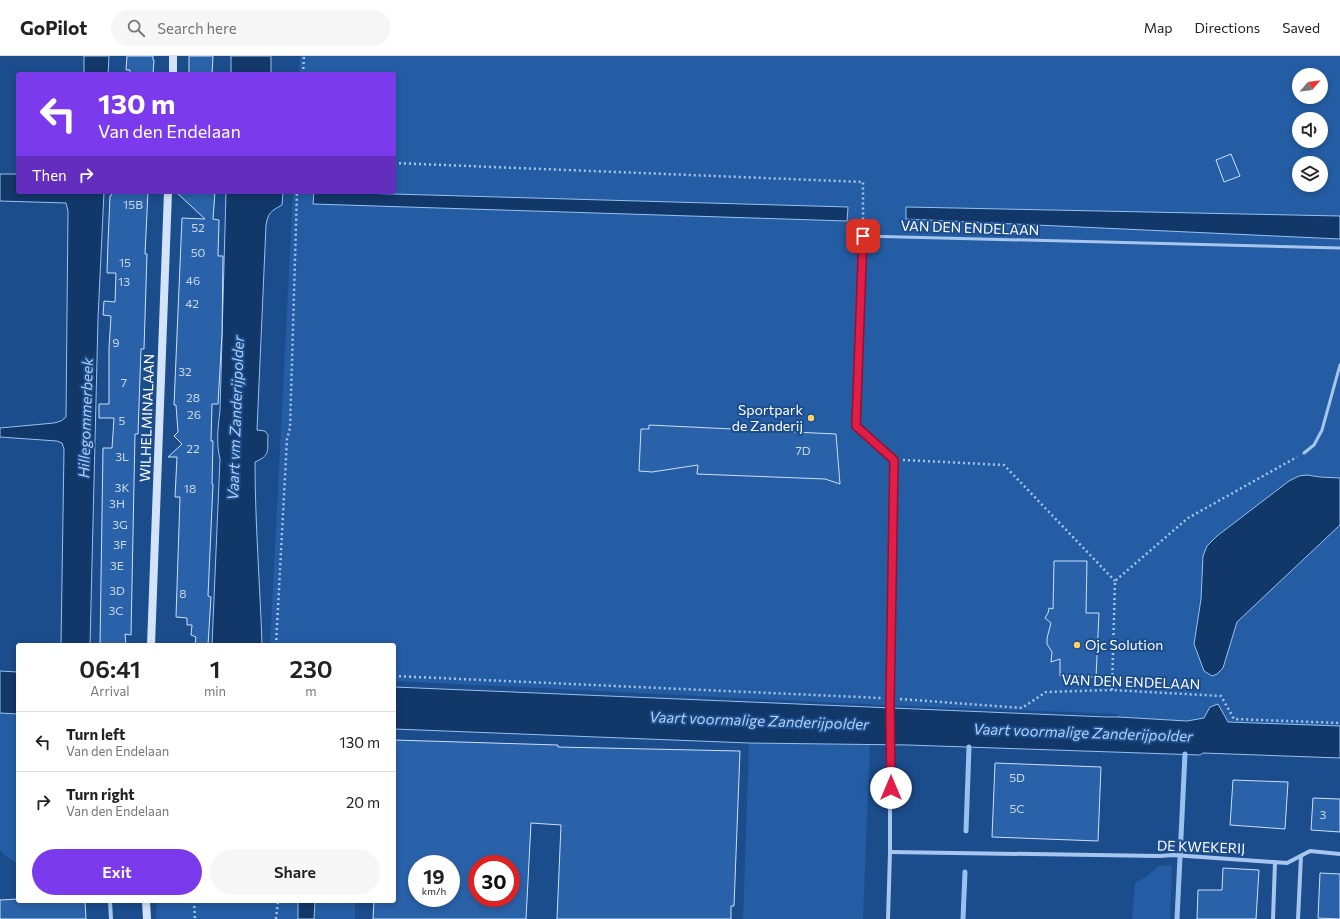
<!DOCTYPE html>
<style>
body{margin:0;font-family:Commissioner,sans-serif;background:#f6f6f6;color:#222;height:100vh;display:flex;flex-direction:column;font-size:15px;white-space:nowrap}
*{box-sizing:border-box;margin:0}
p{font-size:13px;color:#767676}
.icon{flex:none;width:22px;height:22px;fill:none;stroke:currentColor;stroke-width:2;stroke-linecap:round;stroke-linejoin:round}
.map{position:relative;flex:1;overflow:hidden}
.panel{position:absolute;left:16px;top:587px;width:380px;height:260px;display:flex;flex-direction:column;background:#fff;border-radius:4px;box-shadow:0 2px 6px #0003}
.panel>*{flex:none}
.top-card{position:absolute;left:16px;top:16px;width:380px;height:122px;border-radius:4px;box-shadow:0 2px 6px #0003;background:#7c3aed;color:#fff;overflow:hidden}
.needle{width:26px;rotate:62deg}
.controls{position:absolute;left:1292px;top:12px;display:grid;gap:8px}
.controls a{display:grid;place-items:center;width:36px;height:36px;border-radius:50%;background:#fff;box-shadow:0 2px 6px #0003;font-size:20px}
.speed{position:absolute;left:408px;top:799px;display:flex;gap:8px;font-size:20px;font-weight:700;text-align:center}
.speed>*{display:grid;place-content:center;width:52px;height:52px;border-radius:50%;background:#fff;box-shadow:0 2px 6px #0003;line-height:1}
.speed small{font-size:10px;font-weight:400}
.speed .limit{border:6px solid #d22;background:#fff;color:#111}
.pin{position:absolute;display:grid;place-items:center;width:34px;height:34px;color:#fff;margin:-17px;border-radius:8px;box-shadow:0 2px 6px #0006}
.me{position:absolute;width:44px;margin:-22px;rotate:0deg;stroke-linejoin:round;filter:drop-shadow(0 0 3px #0008)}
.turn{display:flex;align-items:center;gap:14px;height:84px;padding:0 16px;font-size:18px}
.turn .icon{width:52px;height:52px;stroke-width:2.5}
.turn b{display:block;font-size:28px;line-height:34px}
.then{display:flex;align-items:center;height:38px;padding:0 16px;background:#0003;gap:8px;font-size:15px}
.eta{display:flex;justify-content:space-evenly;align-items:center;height:68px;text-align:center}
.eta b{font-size:24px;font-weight:600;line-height:28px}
.action{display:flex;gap:8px;margin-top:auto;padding:8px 16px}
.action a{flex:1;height:46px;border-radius:24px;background:#7c3aed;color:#fff;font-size:16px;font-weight:600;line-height:46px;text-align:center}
.action a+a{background:#f6f6f6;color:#222}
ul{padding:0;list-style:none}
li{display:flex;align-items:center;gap:12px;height:60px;padding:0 16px;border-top:1px solid #e0e0e0}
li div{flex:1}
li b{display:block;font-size:15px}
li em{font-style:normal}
header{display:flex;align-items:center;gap:24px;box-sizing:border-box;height:56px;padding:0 20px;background:#fff;border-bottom:1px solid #e0e0e0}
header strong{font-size:19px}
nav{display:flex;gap:22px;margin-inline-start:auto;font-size:14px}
.search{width:280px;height:36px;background:#f6f6f6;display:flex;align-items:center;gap:10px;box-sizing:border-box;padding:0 14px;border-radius:22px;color:#767676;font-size:15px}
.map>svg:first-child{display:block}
.green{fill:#245da4;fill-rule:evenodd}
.water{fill:#123769;stroke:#99c1ef}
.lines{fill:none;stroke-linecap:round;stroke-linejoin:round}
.stream{stroke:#99c1ef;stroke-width:5}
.building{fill:#2a62a9;stroke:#cce0f9;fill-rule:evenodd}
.path{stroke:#a6c6ed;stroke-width:2.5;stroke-dasharray:2 3;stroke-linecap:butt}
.service{stroke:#a6c6ed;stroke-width:3}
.minor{stroke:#a6c6ed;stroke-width:4}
.secondary{stroke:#d3e3f9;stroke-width:8}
.route-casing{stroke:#92132f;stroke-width:10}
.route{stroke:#e11d48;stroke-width:7}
.poi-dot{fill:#fed164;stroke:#1b4c8b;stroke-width:1.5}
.labels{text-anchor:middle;stroke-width:4;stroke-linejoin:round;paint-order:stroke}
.number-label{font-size:12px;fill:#cad8ea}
.street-label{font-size:14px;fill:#fff;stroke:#1b4c8b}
.poi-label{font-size:14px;fill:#fff;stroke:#1b4c8b;text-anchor:end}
.water-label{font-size:15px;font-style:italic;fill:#b2d0f4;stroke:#1b4c8b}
</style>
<header>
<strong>GoPilot</strong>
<div class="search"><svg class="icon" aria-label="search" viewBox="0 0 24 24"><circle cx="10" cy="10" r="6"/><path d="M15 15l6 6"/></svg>Search here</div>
<nav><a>Map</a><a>Directions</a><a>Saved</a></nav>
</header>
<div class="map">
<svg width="1340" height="863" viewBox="0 0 1340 863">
<rect width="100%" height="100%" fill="#1b4c8b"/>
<!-- green -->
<g class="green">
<path d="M300 0H1340V670L1234 667 1204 662 1187 665 1118 661V658L882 649 394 625V589H270L293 136H394V18H299ZM1299 19H1321V41H1299ZM1299 63H1321V85H1299ZM1299 107H1321V129H1299Z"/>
<polygon points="0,657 18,658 18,808 3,798 0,794"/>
<polygon points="749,687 870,689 863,863 743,863"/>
<polygon points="1159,810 1172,810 1170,863 1132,863 1135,827 1146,821"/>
<polygon points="157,845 355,845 355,863 156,863"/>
</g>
<!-- water -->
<g class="water">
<polygon points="84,0 109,0 108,18 84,18"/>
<rect x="231" y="0" width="40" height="18"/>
<polygon points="0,118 18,118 18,136 104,136 98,262 90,589 61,589 64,393 62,387 57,385 0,381 0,372 54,367 61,365 66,361 68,155 66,147 0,145"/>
<path d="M226 136H283L282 149C271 155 268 157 266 169L257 374 265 375 268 379C267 395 271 399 255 406 255 467 260 528 262 589H212L220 403C216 387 218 371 220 355Z"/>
<polygon points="314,136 323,136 848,151 847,165 313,148"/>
<polygon points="906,151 1340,160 1340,183 906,163"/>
<polygon points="1307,419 1320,421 1340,422 1340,469 1237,566 1223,612 1217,618 1212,620 1204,615 1194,588 1201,543 1203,500 1207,490 1217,480 1289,425 1299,420"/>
<polygon points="0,615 18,616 18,658 0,657"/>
<polygon points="394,631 1106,661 1118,661 1187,665 1204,662 1210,651 1218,648 1228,666 1340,670 1340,702 1203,697 1200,699 908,689 749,687 394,673"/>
<polygon points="298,845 315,845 314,863 298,863"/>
</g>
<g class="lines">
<!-- stream -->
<g class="stream">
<polyline points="966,775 969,691"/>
<polyline points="963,863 965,816"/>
<polyline points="1177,863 1185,698"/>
</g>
</g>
<!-- building -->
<g class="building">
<polygon points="127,0 153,0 153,4 154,4 153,18 130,18 130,14 126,14"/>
<polygon points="189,0 213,0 212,18 189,18"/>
<polygon points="1231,98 1240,120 1224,126 1216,104"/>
<polygon points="112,136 148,136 145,198 147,198 144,293 141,293 138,378 135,378 131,579 125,578 126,589 100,589 103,392 112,392 114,362 99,362 99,348 109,348 109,292 111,260 103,259 104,245 115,246 116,217 107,217 108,186 110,140 111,140"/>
<polygon points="176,136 215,136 213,163 219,164 218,200 223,200 222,278 218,348 212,348 211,385 213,385 212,428 213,428 208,540 211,541 208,589 195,589 196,581 191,579 192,569 187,569 187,562 176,561 180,441 175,441 177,401 168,401 182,388 174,380 178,376 176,349 174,349 182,162 205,163"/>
<polygon points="649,369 836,378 840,428 825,423 697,418 698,409 652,416 639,415 641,373 649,373"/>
<polygon points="1054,505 1087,505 1086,557 1099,557 1096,621 1060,620 1060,603 1051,606 1052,596 1047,588 1047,582 1051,567 1045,562 1048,557 1049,552 1053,553"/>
<path d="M394 684 558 689V691L740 695 734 850H731V863H557L561 769 531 767 526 863H373L374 845H394ZM417 808H451V842H417ZM477 808H511V842H477Z"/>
<polygon points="995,707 1101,711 1098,785 992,781"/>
<polygon points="1233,724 1288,726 1285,773 1230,769"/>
<polygon points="1313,742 1340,743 1340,776 1311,774"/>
<polygon points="1223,812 1259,814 1256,863 1197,863 1198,834 1222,834"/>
<polygon points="1320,817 1340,818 1340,863 1318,862"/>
<polygon points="18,843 18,845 85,845 86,863 0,863 0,844"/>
</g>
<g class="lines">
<!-- path -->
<g class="path">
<polyline points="303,18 304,0"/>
<polyline points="394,107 863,126 863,170"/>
<polyline points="903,404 1004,409 1115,525"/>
<polyline points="276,589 287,383 290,372 297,136"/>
<polyline points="394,620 881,642"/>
<polyline points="1112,634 1115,525 1188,462 1297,401"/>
<polyline points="900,643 1022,652 1046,636 1112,634 1221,640 1234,663 1340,667"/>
<polyline points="194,845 195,863"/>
<polyline points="276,863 278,845"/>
</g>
<!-- service -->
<g class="service">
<polyline points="1304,397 1314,389 1322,374 1340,309"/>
<polyline points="890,642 894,404 856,370 863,180 1340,192"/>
</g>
<!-- minor -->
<g class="minor">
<polyline points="890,796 1160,800 1173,799 1287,807 1310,795 1340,798"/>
<polyline points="110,845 111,863"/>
<polyline points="888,863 890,796 890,642"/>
<polyline points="1273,863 1275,806"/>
<polyline points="1298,863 1301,800"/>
</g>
<!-- secondary -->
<g class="secondary">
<polyline points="173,18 173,0"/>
<polyline points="151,589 168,136"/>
<polyline points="146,845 147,863"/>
</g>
</g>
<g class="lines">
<!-- route casing -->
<g class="route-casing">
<polyline id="route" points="863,180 856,370 894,404 890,648 891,732"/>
</g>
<!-- route -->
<use href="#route" class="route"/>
</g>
<!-- markers -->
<g class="poi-dot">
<circle cx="811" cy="362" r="4"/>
<circle cx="1077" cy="589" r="4"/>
</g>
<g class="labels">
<!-- number labels -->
<g class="number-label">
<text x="133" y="153">15B</text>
<text x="198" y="176">52</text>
<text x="198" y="201">50</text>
<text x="125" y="211">15</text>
<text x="193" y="229">46</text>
<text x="124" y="230">13</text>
<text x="192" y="252">42</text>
<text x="116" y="291">9</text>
<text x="185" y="320">32</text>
<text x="124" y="331">7</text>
<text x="193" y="346">28</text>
<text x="194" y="363">26</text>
<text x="122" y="369">5</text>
<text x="193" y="397">22</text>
<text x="803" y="399">7D</text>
<text x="122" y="405">3L</text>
<text x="122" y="436">3K</text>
<text x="190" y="437">18</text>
<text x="117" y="452">3H</text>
<text x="120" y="473">3G</text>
<text x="120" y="493">3F</text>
<text x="117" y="514">3E</text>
<text x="117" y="539">3D</text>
<text x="183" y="542">8</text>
<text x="116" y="559">3C</text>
<text x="1017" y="726">5D</text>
<text x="1017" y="757">5C</text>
<text x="1323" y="763">3</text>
</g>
<!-- street labels -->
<g class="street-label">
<text transform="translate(970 172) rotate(2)" y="5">VAN DEN ENDELAAN</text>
<text transform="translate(147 362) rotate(-88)" y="5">WILHELMINALAAN</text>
<text transform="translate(1131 626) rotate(2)" y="5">VAN DEN ENDELAAN</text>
<text transform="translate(1201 791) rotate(2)" y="5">DE KWEKERIJ</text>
</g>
<!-- poi labels -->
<g class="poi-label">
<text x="803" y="359">Sportpark<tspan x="803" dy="16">de Zanderij</tspan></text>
<text x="1085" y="594" text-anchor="start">Ojc Solution</text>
</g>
<!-- water labels -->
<g class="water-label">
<text transform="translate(86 362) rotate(-88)" y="5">Hillegommerbeek</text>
<text transform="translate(236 362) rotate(-88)" y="5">Vaart vm Zanderijpolder</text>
<text transform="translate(759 665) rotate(2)" y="5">Vaart voormalige Zanderijpolder</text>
<text transform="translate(1083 677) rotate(2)" y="5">Vaart voormalige Zanderijpolder</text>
</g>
</g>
</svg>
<div class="controls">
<a><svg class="needle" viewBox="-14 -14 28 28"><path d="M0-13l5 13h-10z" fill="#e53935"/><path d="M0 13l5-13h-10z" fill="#767676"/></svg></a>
<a><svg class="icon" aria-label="sound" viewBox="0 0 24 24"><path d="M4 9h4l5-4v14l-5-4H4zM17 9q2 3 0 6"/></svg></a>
<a><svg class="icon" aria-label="layers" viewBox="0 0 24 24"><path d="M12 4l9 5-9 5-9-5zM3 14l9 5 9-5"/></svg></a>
</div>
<div class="speed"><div>19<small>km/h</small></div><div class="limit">30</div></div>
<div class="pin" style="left:863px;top:180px;background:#d93025"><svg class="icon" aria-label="arrive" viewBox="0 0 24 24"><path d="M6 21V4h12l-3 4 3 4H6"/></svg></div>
<svg class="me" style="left:891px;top:732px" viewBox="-20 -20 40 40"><circle r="19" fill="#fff"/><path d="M0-13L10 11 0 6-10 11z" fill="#e11d48"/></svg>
<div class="top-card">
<div class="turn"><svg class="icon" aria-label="left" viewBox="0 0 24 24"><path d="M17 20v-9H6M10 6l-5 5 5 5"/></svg><div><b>130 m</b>Van den Endelaan</div></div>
<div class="then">Then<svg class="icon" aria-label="right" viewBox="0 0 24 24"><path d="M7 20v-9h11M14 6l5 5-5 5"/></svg></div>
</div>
<section class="panel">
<div class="eta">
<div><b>06:41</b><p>Arrival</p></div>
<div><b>1</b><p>min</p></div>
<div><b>230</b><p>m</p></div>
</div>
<ul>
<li><svg class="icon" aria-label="left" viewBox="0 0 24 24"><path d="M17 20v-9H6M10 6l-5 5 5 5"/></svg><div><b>Turn left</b><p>Van den Endelaan</p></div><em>130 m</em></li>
<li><svg class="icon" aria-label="right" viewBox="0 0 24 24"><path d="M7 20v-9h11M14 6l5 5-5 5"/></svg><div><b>Turn right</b><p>Van den Endelaan</p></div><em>20 m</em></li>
</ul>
<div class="action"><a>Exit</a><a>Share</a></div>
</section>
</div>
